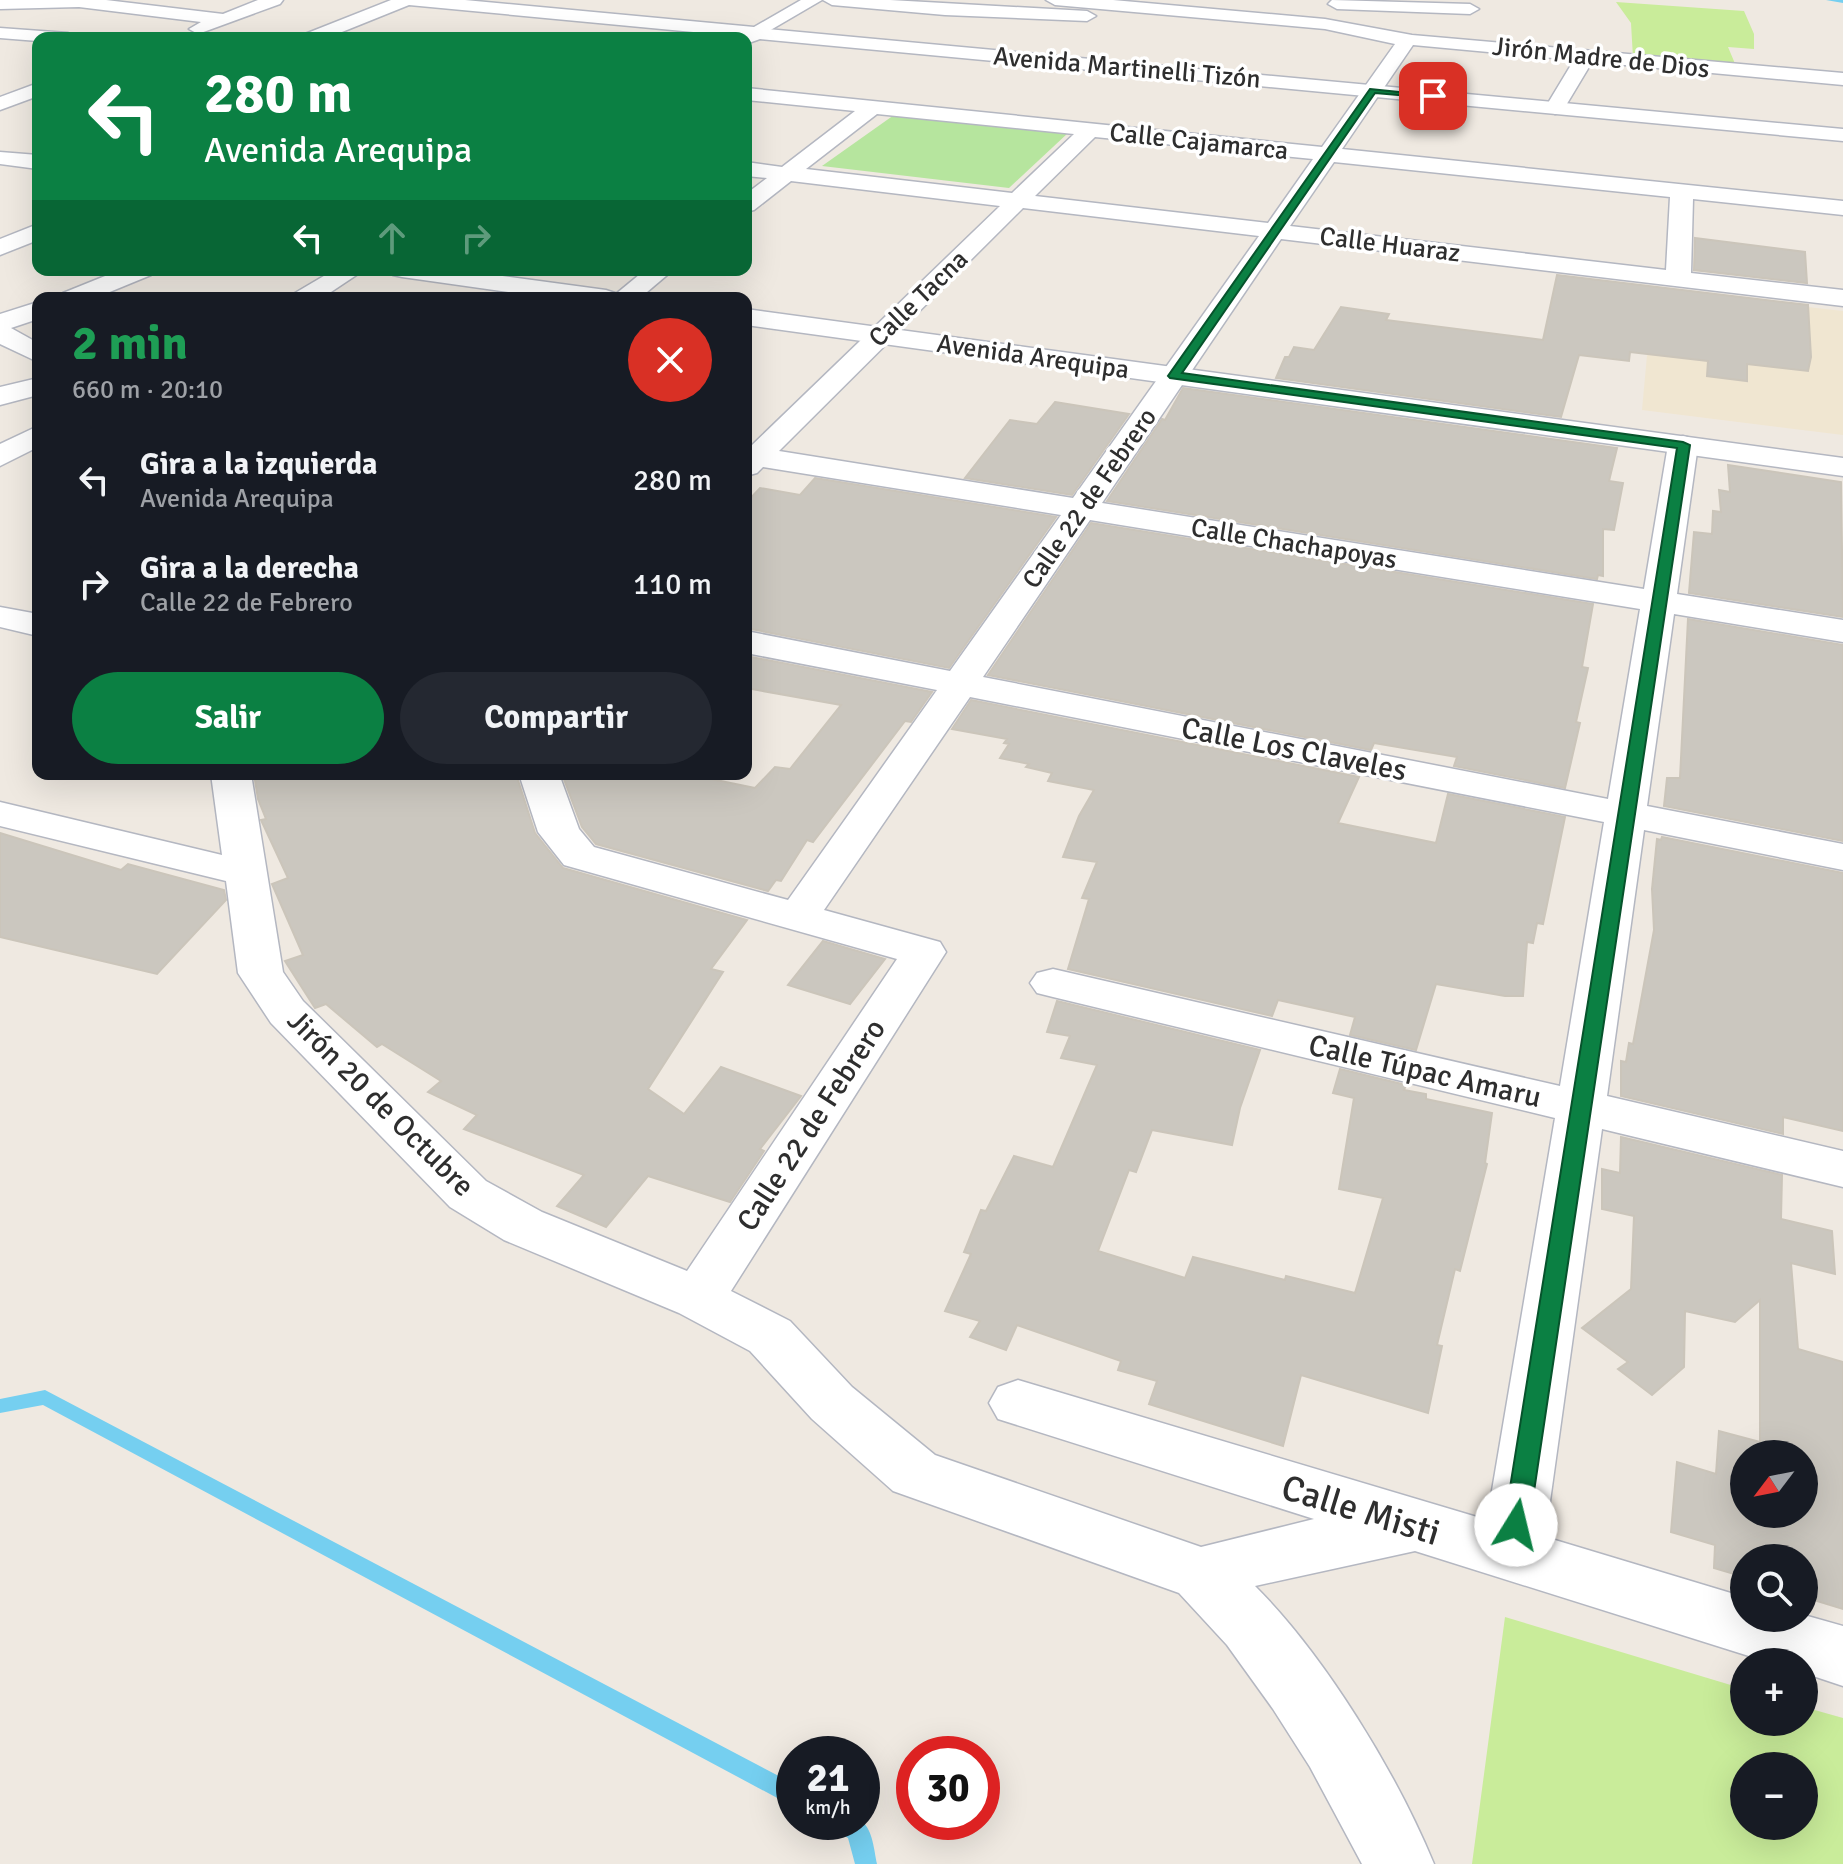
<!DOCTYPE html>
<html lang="es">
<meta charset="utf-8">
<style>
body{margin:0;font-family:Signika,sans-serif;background:#242831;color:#f1f3f6;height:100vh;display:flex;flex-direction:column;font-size:30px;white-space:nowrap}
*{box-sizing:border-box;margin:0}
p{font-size:26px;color:#9ea1a6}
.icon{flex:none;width:44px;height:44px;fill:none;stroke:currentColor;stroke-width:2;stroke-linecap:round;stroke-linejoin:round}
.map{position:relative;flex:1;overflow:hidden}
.details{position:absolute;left:32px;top:292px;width:720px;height:488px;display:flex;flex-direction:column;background:#171b24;border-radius:16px;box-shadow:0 8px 32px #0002}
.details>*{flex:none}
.hud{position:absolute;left:32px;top:32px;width:720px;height:244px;border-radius:16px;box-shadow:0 8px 32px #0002;background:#0b8043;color:#fff;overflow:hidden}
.needle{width:52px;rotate:238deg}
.fabs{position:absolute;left:1730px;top:1440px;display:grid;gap:16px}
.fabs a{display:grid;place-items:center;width:88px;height:88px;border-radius:50%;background:#171b24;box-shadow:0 8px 32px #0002;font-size:40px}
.speed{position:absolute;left:776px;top:1736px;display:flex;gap:16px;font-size:40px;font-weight:700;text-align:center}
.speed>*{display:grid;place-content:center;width:104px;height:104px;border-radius:50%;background:#171b24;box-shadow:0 8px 32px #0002;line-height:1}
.speed small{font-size:20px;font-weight:400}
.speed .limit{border:12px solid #d22;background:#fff;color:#111}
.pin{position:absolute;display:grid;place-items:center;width:68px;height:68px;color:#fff;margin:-34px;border-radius:16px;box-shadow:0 4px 12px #0006}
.me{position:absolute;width:88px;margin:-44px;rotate:9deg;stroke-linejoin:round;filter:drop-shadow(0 0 6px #0008)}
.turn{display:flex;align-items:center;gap:28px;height:168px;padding:0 40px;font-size:36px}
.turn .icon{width:104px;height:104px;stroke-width:2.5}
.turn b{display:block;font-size:56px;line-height:68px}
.lanes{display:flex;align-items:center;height:76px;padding:0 40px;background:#0003;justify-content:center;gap:40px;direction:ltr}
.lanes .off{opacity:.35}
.round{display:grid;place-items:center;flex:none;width:84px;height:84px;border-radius:42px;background:#242831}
.summary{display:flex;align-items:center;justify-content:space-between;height:136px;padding:0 40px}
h1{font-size:48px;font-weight:700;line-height:60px;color:#1e9e55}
.button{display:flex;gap:16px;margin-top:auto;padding:16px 40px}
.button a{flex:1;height:92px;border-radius:48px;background:#0b8043;color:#fff;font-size:32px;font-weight:700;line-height:92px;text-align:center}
.button a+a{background:#242831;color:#f1f3f6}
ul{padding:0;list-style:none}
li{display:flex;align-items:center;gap:24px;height:104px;padding:0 40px}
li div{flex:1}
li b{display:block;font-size:30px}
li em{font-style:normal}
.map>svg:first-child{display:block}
.education{fill:#f0e6d1}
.green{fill:#b6e59e}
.pitch{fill:#c9ec9a;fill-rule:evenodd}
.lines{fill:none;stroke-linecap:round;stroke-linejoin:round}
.stream{fill:#75cff0;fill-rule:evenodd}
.building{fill:#cbc7bf;stroke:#cbc5ba;stroke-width:2;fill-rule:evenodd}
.minor-casing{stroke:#b4b7c1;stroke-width:3}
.tertiary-casing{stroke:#b4b7c1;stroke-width:3}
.minor{fill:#fff;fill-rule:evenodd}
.tertiary{fill:#fff;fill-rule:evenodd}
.route{fill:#0b8043;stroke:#07532c;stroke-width:2}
.labels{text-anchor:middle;stroke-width:7;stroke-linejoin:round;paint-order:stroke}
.far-street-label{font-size:26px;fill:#2e2e2e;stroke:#fff}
.street-label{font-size:30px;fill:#2e2e2e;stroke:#fff}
.near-street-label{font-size:36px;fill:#2e2e2e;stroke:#fff}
</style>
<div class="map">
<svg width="1843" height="1864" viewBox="0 0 1843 1864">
<rect width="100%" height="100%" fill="#efe9e1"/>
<!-- education -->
<polygon class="education" points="1653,290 1843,311 1843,435 1642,410"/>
<!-- green -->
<polygon class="green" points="894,115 1068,133 1009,188 822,166"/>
<!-- pitch -->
<g class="pitch">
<polygon points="1616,2 1744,11 1754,34 1754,49 1728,47 1736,66 1633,58 1631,23"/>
<path d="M1505 1617 1744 1689V1722H1804V1707L1843 1718V1864H1472ZM1744 1766H1804V1826H1744Z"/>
</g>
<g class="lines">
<!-- stream -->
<g class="stream">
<polygon points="1826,0 1843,0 1843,3"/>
<polygon points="45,1390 794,1784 794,1807 43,1405 0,1413 0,1399"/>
<path d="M862 1821C873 1831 874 1850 877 1864H855L848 1838 834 1830 831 1822Z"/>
</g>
</g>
<!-- building -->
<g class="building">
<polygon points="1695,238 1805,252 1807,283 1694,270"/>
<polygon points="1557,275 1808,305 1811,357 1808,371 1747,364 1747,381 1707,376 1708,361 1630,352 1629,361 1579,355 1561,417 1276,378 1285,357 1289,357 1294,347 1314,350 1341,307 1389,314 1386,320 1543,340"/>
<polygon points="1183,388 1617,448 1609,481 1623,483 1614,530 1603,529 1603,576 1598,575 1597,579 1107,501 1162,419 1165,420"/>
<polygon points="1055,402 1129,414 1072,495 965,478 1010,420 1037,424"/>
<polygon points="1728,465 1841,482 1843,617 1689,593 1694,532 1712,534 1713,511 1721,512 1719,490 1730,492"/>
<polygon points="815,478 1056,517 949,668 746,628 746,503 760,488 800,495"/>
<polygon points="1091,523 1593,604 1582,667 1588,668 1576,722 1580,723 1565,788 1454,766 1457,757 1374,743 1371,750 988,675"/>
<polygon points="1688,619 1843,645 1843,841 1664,806 1667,778 1680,778"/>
<polygon points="746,656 932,692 911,722 905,721 813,842 807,840 781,881 776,880 768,891 596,844 582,827 562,774 687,774 755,788 775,767 790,769 841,705 746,688"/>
<polygon points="971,700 1359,777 1338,823 1436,843 1448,794 1565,817 1543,924 1537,923 1533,943 1527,942 1523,996 1505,996 1436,984 1416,1050 1350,1035 1355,1017 1278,1000 1272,1016 1068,969 1089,899 1082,898 1097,862 1063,857 1079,816 1094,790 1048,781 1052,773 1026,767 1029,764 1000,758 1009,744 1004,743 1007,739 952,729"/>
<polygon points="254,774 516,774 535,833 563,868 747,920 711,969 723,972 648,1089 684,1114 721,1067 801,1096 760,1149 764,1151 730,1202 648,1176 606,1227 557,1206 584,1175 464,1129 477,1115 428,1092 441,1081 382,1044 377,1047 326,1004 315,1008 285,961 303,955 272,884 288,878 261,820 266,819 258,799"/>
<polygon points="0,833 121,870 128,864 224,890 226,900 157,974 0,937"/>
<polygon points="1662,837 1843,873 1843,1131 1783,1117 1783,1134 1621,1096 1621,1061 1626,1062 1629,1043 1633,1044 1654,930 1652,889 1657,839 1661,840"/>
<polygon points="823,941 885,959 850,1004 788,985"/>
<polygon points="1057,1001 1260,1050 1240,1108 1232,1145 1152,1130 1136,1172 1129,1170 1098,1251 1185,1278 1193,1257 1285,1280 1286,1276 1355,1293 1383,1198 1339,1189 1354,1098 1333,1093 1340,1069 1406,1085 1404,1090 1426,1094 1426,1099 1492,1113 1485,1163 1487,1164 1460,1271 1455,1269 1437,1345 1442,1346 1428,1413 1301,1375 1283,1446 1149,1404 1157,1381 1118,1370 1121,1361 1017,1325 1006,1350 970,1337 980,1321 945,1311 971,1254 964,1252 981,1210 986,1211 1014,1156 1053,1167 1097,1065 1061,1058 1070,1036 1047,1032"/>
<path d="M1621 1137 1782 1175 1781 1219 1832 1231 1835 1274 1791 1263 1798 1349 1843 1362V1609L1804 1597V1558H1744V1577L1714 1568 1715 1545 1671 1532 1677 1462 1716 1474 1719 1431 1760 1442V1300L1735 1322 1685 1311 1684 1367 1652 1395 1618 1369 1628 1362 1582 1328 1631 1289 1634 1216 1602 1209V1169L1620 1173ZM1744 1454H1804V1514H1744Z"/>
</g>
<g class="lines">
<!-- minor casing -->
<g class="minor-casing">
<g id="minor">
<polygon points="0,0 106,0 223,14 258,0 283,0 280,4 198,34 189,29 201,22 79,7 0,9"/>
<polygon points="391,0 465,0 754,27 801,0 822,0 757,38 409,5 327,38 302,38 305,34"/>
<polygon points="823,0 890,0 1087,11 1096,16 1087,21 945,15 832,5"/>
<path d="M1046 0H1113L1325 19 1412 35 1843 73V85L1592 62 1562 112 1555 114 1545 108 1574 60 1413 45 1342 149 1843 201V215L1693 199 1691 273 1843 290V306L1281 239 1102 503 1644 589 1668 445 1672 439 1683 436 1694 439 1698 445 1677 594 1843 620V642L1674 614 1647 806 1843 844V870L1644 830 1607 1096 1843 1151V1187L1602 1129 1545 1537 1744 1597V1618H1804V1615L1843 1626V1686L1804 1673V1662H1768L1415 1551 1255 1586C1325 1656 1396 1772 1434 1864H1362L1310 1767 1273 1709 1227 1645 1179 1593 893 1491 812 1419 750 1351 679 1313 504 1240 450 1207 271 1023 238 973 226 881 0 826V802L222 855 211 774H251L283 972 303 1001 486 1181 542 1212 687 1271 897 959 564 865 538 832 519 774H559L579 829 594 847 788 900 937 690 746 653V631L950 671 1061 515 763 467 757 473 746 476V446L750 447 1000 206 791 181 754 210 746 212V194L767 178 746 176V162L782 167 855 111 746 100V88L1322 147 1395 44 1325 29 1055 5ZM877 114 1074 134 1012 193 806 169ZM1095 137 1313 159 1268 223 1035 196ZM1334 162 1670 197 1666 270 1290 226ZM1023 208 1259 236 1073 498 779 451ZM1090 520 1640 609 1608 799 983 677ZM970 697 1604 822 1560 1086 1053 969 1037 973 1030 983 1037 993 1053 997 1555 1118 1487 1520 1018 1380 998 1387 989 1403 998 1419 1314 1519 1201 1547 935 1455 852 1387 790 1321 731 1291 946 952 940 942 824 910Z"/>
<polygon points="1332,0 1470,4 1479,9 1470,14 1337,9 1328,4"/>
<polygon points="0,28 68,33 77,38 38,38 38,41 0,38"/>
<polygon points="38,83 38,96 0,110 0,97"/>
<polygon points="0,152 38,155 38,169 0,164"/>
<polygon points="38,224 38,240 0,255 0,239"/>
<polygon points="120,270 154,270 151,275 95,298 59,298 63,293"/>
<polygon points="334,270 364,270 322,298 291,298 295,293"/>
<polygon points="645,270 673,270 640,298 611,298"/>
<polygon points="38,302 38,319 11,328 38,343 38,362 0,344 0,314"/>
<polygon points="38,378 38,395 0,405 0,387"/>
<polygon points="38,426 38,447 0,466 0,444"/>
<polygon points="0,607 38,614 38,636 0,627"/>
</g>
</g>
<!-- tertiary casing -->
<g class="tertiary-casing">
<g id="tertiary">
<polygon points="757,28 1843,129 1843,141 760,39 746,44 746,38 738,38"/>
<polygon points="390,270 457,270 606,290 615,293 619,298 550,298 402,277 393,275"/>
<polygon points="746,309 1843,458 1843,476 746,325"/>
</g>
</g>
<!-- minor -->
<use href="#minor" class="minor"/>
<!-- tertiary -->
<use href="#tertiary" class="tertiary"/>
</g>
<!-- route -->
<polygon class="route" points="1370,89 1437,96 1433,98 1375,93 1182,373 1683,442 1690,445 1529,1525 1525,1532 1516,1536 1507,1532 1504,1525 1677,448 1170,378 1168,376"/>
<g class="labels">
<!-- far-street labels -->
<g class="far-street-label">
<text transform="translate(1601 57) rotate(6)" y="9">Jirón Madre de Dios</text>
<text transform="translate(1127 67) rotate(5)" y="9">Avenida Martinelli Tizón</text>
<text transform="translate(1199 141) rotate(6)" y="9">Calle Cajamarca</text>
<text transform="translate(1390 244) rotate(7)" y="9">Calle Huaraz</text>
<text transform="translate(918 298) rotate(-44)" y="9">Calle Tacna</text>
<text transform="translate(1033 356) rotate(8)" y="9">Avenida Arequipa</text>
<text transform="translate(1089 498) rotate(-55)" y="9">Calle 22 de Febrero</text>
<text transform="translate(1294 543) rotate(9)" y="9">Calle Chachapoyas</text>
</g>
<!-- street labels -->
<g class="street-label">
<text transform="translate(1294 749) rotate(11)" y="10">Calle Los Claveles</text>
<text transform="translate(1425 1071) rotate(13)" y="10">Calle Túpac Amaru</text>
<text transform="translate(381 1103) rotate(45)" y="10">Jirón 20 de Octubre</text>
<text transform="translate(811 1125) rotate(-57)" y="10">Calle 22 de Febrero</text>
</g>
<!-- near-street labels -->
<g class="near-street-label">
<text transform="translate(1361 1509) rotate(17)" y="13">Calle Misti</text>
</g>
</g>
</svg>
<div class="fabs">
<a><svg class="needle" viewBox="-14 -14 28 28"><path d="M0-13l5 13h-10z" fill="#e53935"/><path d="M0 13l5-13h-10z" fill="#9ea1a6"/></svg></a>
<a><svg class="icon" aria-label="search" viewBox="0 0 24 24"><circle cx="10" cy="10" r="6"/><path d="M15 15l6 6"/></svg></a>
<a>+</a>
<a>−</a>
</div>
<div class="speed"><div>21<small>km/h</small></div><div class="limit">30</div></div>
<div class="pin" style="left:1433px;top:96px;background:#d93025"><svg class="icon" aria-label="arrive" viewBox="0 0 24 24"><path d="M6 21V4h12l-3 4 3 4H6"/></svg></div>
<svg class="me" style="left:1516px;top:1525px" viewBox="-20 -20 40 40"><circle r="19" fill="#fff"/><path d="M0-13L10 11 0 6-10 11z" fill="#0b8043"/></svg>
<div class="hud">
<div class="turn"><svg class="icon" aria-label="left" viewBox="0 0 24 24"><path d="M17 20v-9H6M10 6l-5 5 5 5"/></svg><div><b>280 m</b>Avenida Arequipa</div></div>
<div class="lanes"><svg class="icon" aria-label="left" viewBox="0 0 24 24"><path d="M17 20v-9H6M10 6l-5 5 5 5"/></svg><svg class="icon off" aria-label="ahead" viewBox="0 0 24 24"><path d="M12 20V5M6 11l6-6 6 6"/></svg><svg class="icon off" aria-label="right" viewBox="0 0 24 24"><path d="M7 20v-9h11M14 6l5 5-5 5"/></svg></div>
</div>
<section class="details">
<div class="summary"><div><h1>2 min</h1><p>660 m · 20:10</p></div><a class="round" style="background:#d93025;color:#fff"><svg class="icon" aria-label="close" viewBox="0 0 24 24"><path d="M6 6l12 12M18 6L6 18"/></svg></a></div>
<ul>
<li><svg class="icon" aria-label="left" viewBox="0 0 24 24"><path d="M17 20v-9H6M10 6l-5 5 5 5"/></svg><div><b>Gira a la izquierda</b><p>Avenida Arequipa</p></div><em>280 m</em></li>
<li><svg class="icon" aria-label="right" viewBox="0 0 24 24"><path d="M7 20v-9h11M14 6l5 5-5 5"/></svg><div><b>Gira a la derecha</b><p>Calle 22 de Febrero</p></div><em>110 m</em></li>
</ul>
<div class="button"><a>Salir</a><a>Compartir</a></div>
</section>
</div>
